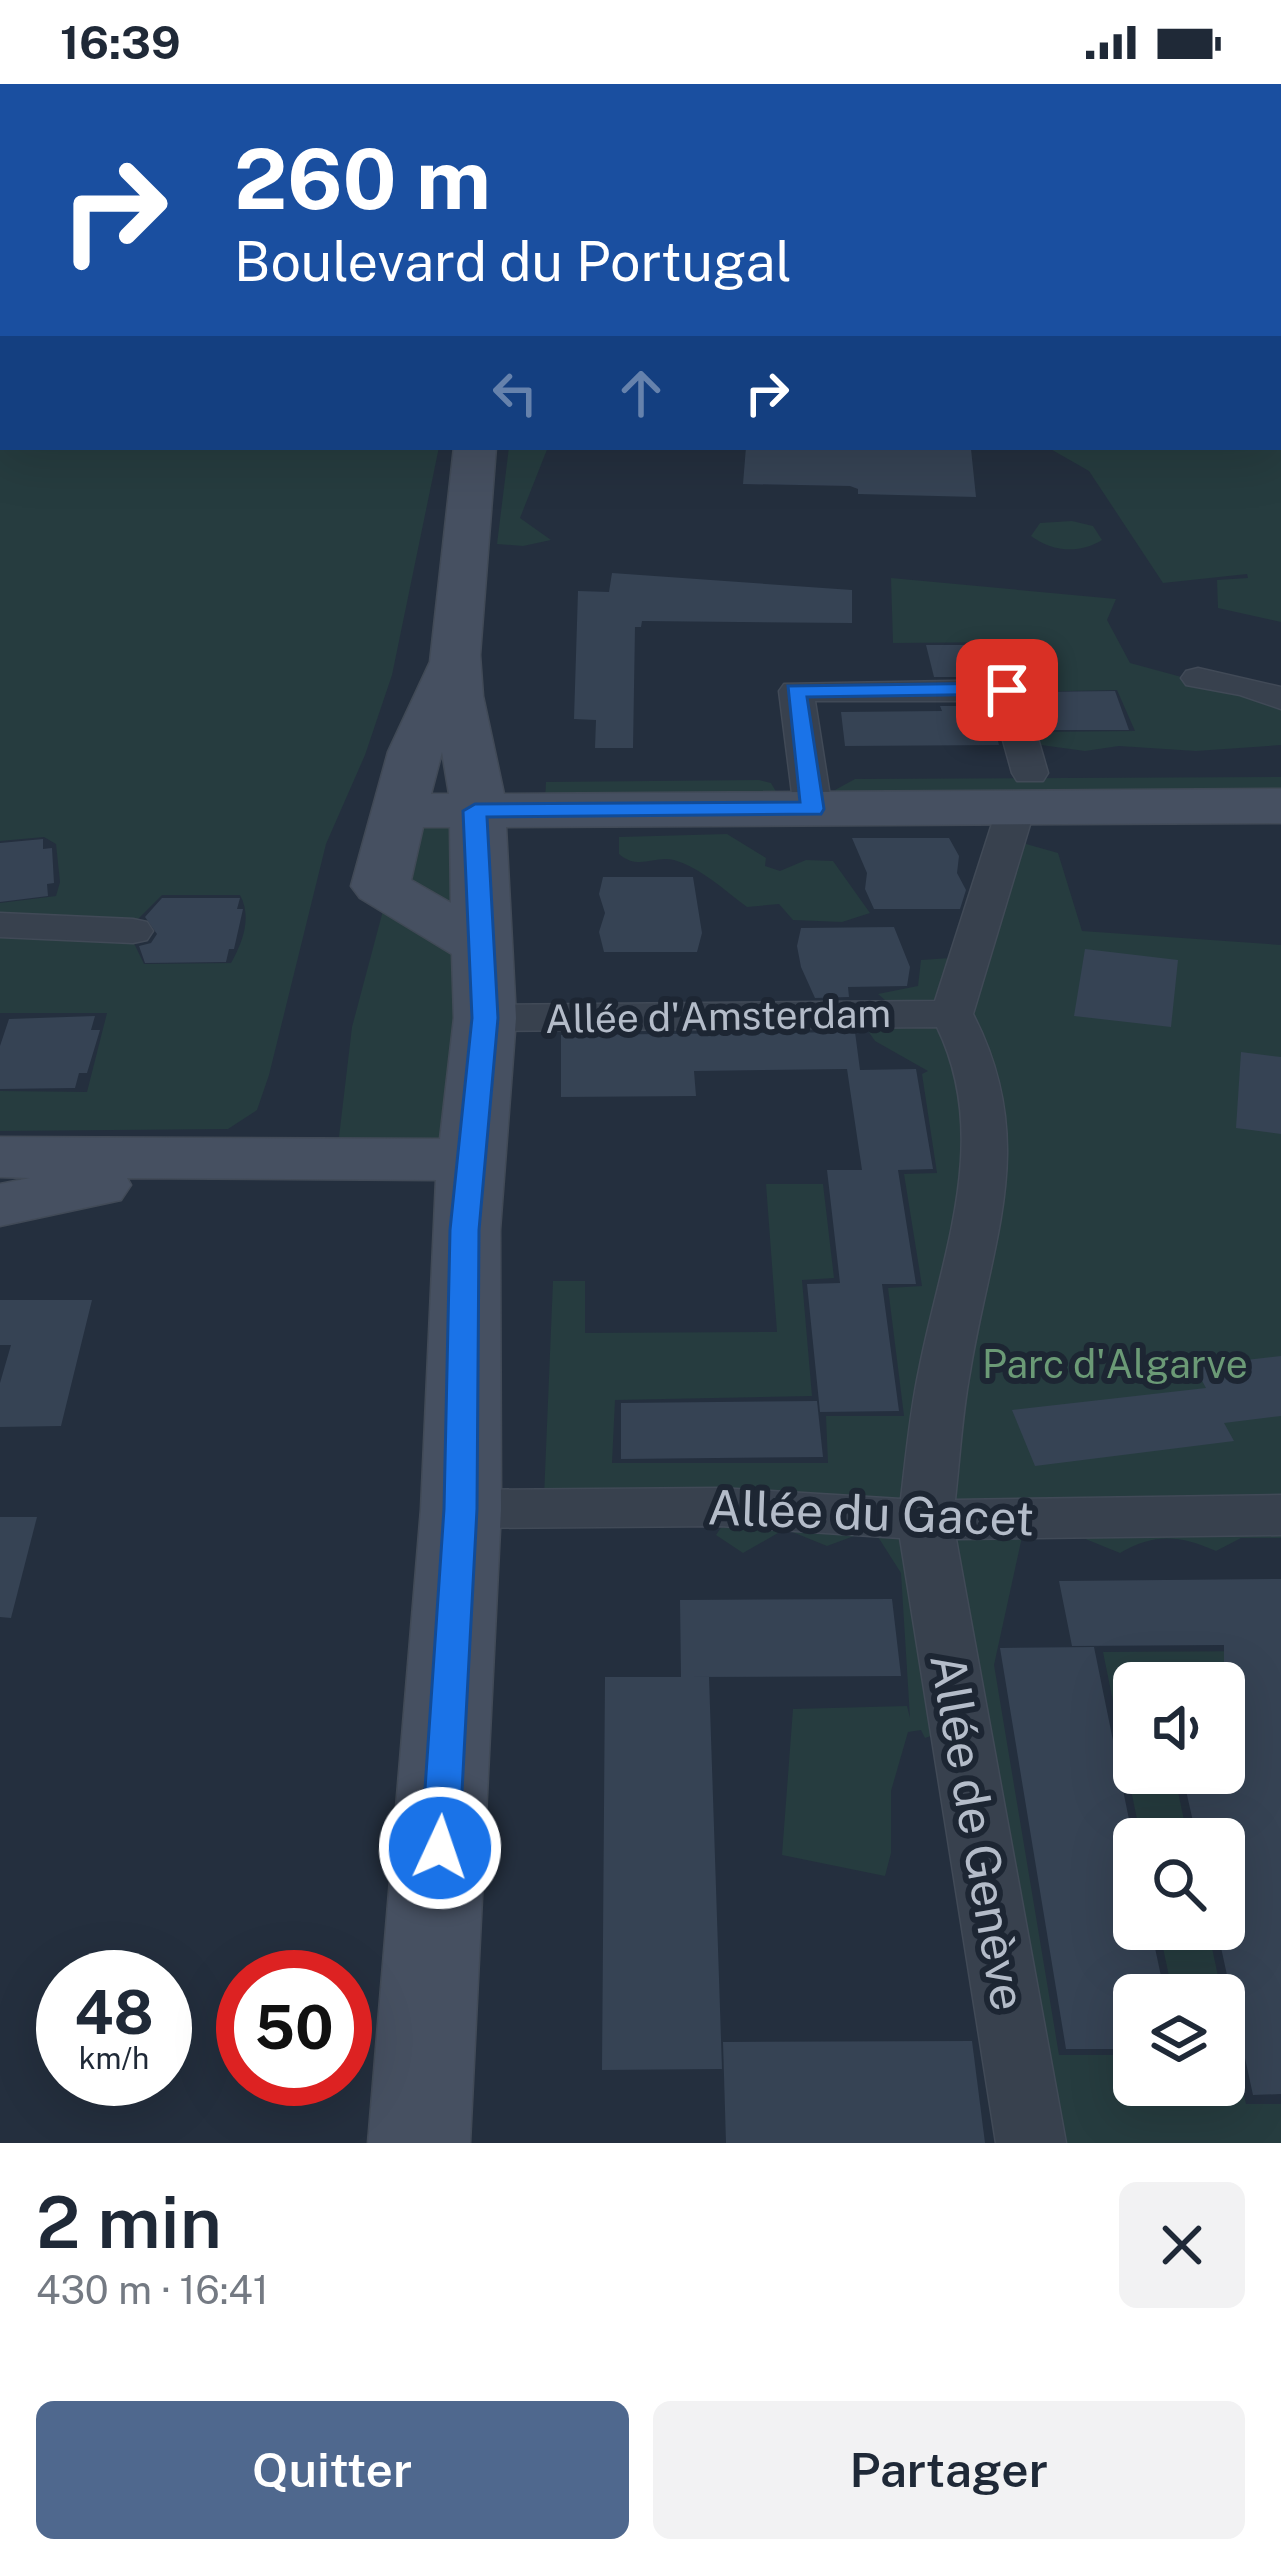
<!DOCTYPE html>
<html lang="fr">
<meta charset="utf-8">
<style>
body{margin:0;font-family:"Public Sans",sans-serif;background:#f2f2f3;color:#1f2937;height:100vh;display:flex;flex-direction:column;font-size:45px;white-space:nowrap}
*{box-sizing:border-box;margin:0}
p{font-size:39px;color:#747a83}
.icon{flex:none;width:66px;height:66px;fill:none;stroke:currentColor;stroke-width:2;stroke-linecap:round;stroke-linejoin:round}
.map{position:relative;height:2059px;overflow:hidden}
.details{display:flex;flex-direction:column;background:#fff;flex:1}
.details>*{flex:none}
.hud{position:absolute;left:0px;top:0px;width:1281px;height:366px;box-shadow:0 12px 48px #0002;background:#1a4fa0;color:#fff;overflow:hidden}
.controls{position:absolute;left:1113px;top:1578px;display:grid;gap:24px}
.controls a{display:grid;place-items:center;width:132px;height:132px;border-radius:18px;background:#fff;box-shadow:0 12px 48px #0002;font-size:60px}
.speed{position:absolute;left:36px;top:1866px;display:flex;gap:24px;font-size:60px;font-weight:700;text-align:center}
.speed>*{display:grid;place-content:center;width:156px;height:156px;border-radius:50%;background:#fff;box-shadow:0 12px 48px #0002;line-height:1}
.speed small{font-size:30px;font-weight:400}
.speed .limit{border:18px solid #d22;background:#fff;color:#111}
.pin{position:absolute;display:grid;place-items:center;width:102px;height:102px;color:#fff;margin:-51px;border-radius:24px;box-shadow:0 6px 18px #0006}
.me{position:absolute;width:132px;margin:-66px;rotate:3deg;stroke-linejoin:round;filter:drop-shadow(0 0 9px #0008)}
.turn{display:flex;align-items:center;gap:42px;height:252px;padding:0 36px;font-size:54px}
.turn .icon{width:156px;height:156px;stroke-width:2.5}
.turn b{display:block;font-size:84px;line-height:102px}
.lanes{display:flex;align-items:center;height:114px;padding:0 36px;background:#0003;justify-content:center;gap:60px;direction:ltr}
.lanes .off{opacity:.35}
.round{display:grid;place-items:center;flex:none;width:126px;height:126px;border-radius:18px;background:#f2f2f3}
.headline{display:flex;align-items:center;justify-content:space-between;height:204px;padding:0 36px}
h1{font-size:72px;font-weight:600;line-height:90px}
.action{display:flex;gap:24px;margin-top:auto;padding:24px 36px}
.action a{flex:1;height:138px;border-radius:18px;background:#4f688e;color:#fff;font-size:48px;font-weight:600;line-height:138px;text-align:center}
.action a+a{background:#f2f2f3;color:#1f2937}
.status{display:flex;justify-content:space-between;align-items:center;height:84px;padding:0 60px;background:#fff;direction:ltr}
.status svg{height:33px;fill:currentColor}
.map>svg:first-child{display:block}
.green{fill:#263c3f}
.building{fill:#364354}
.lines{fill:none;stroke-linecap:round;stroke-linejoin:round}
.street-casing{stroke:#414a57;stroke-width:3}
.secondary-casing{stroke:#414a57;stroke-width:3}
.highway-casing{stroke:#434c59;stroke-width:3}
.street{fill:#38414e;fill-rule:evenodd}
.secondary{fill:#465061;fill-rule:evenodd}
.highway{fill:#746855;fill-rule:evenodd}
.route{fill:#1a73e8;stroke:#114b97;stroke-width:3}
.labels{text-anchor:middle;stroke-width:12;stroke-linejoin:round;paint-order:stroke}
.street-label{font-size:39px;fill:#b4bcc9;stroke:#1d2633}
.park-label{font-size:39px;fill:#6b9a76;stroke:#1d2633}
.near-street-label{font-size:48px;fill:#b4bcc9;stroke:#1d2633}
</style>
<div class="status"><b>16:39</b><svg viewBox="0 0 49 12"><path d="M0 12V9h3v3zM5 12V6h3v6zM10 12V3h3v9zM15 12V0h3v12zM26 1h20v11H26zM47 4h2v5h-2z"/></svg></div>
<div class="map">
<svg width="1281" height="2059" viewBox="0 0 1281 2059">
<rect width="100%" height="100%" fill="#242f3e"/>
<!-- green -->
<g class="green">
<polygon points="548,0 1166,0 1157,3"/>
<polygon points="1281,299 1281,538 1218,524 1217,496 1248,494 1247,490 1163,499 1089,387 1047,363 1278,363"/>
<path d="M0 333 3 363H439L392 591 365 671 326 760 269 991 257 1026 228 1045 0 1047V1007L87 1008 107 929H0V844L129 849 144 880 231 879C243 858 252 833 240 811H162L129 844 0 837V819L56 812 60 798 56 760 44 753 0 757Z"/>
<polygon points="509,363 548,363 520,434 551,456 523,462 497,460"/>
<path d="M1072 437 1093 442 1102 456C1080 470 1052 468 1031 452L1040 439Z"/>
<polygon points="891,494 1116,515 1107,536 1130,579 1281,620 1281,661 1196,667 1119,662 1085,667 1041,661 1038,648 1135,647 1117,606 1025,608 1008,558 893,559"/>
<polygon points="1281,693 1281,716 837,710 835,706 855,695"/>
<polygon points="759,696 771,699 778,711 545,717 546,698"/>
<path d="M452 740 462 803 450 1052C407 1062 380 1074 339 1053L352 943 405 744Z"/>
<path d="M727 750 766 774 765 782 780 787 806 776 833 777 870 829 842 838 793 836 779 820 747 823C723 805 701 784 674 776 654 771 639 787 619 770V753Z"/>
<path d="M1019 758 1058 769 1082 847 1281 861V1454H1241L1216 1467C1180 1451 1154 1449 1120 1469L1083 1454 1022 1453 994 1581 1059 1971H1134V2001H1224V1920L1246 2020H1281V2059H1049L974 1637 925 1654 921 1646 908 1648 891 1707V1769L885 1792 782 1771 793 1625 907 1622 910 1634 901 1489 873 1445 827 1462 785 1445 743 1469 716 1451 747 1405 735 1413H544L553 1197H585V1249L777 1248 766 1100H823L834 1194 802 1196 812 1312 615 1316 612 1379H828L826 1332H904L888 1204 922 1202 904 1090 937 1089 922 990 928 987 875 957 866 944 894 924 878 910 918 902 921 876 980 872Z"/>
<polygon points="1281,1567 1224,1599 1134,1599 1134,1689 1174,1689 1188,1755 1141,1755 1103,1568"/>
<polygon points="1159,1845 1208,1845 1222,1911 1173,1911"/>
</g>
<!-- building -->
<g class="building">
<polygon points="746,363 971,365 976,413 858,410 858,405 850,402 743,400"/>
<polygon points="612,489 852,506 852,539 642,537 641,543 635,543 633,664 595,664 596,636 574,635 578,507 609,508"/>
<polygon points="926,561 1006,561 1015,593 934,593"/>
<polygon points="1115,607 1129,646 1040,646 1029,608"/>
<polygon points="940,622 989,622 999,661 845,662 841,628 942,627"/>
<polygon points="852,754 949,754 959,772 957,789 966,806 960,825 874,825 865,805 867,789"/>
<polygon points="43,755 43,765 52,764 54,799 47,800 48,812 0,818 0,759"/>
<polygon points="603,793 693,793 702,849 697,868 604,868 599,848 605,829 599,810"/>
<polygon points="162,814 240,814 237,825 243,825 234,865 229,865 226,878 145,879 139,862 151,859 157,850 145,833"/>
<polygon points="894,843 910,883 907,902 848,903 849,913 815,914 801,883 797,862 801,844"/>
<polygon points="1085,865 1178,876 1171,943 1074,932"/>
<polygon points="95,932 91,946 100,946 87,989 79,989 75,1004 0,1005 0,962 9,935"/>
<polygon points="855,948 860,986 916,985 933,1085 898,1086 916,1200 882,1200 899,1327 820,1328 807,1200 840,1199 827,1086 862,1086 847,985 694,987 696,1012 561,1013 561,951"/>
<polygon points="1241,968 1281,973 1281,1050 1236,1044"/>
<polygon points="0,1216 92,1216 61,1342 0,1343 0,1299 11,1261 0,1261"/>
<polygon points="1281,1272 1281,1332 1224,1339 1234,1357 1035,1382 1012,1326 1206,1304 1194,1282"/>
<polygon points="817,1317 823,1373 621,1375 621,1319"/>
<polygon points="0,1433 37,1433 11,1534 0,1533"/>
<polygon points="1281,1495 1281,2010 1253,2011 1217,1845 1224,1845 1224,1755 1197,1755 1182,1689 1224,1689 1224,1561 1072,1562 1059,1497"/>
<polygon points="892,1515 901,1592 683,1593 709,1593 722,1985 602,1986 605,1593 681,1593 680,1516"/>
<polygon points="1094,1563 1134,1760 1134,1845 1151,1845 1165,1911 1134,1911 1134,1965 1066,1965 1000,1564"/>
<polygon points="972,1957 985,2059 726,2059 723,1958"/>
</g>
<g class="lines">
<!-- street casing -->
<g class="street-casing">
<g id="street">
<polygon points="1198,584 1281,603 1281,625 1240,611 1186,601 1181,594 1186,587"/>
<polygon points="1007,596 1019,599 1024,606 1048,689 1043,697 1017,697 1012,689 992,617 815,617 832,725 826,733 800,733 794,725 779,607 784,600"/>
<path d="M1016 713 1029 716 1035 724 973 930C1040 1060 991 1156 970 1288 962 1330 960 1373 955 1416L1281 1411V1451L956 1455 1066 2059H996L900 1454 720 1442 461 1444 442 1439 434 1425 442 1411 461 1406 720 1404 901 1415C906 1372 910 1328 919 1286 941 1172 992 1056 937 943L485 947 470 943 464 934 470 925 485 921 935 917 997 724 1003 716Z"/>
<polygon points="0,829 133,835 147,838 153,847 147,856 133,859 0,853"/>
</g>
</g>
<!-- secondary casing -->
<g class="secondary-casing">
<g id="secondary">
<polygon points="500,0 530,0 499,3"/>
<path d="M454 363H496L480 571 483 612 504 710 1281 705V739L506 743 516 934 500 1146 501 1425 470 2059H368L421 1425 436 1096 127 1094 131 1101 121 1116 0 1142V1100L30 1094 0 1093V1053L440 1055 454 934 452 870 360 814 351 802 388 668 430 578ZM442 668 449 710H431ZM423 743H450L451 819 411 796Z"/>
</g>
</g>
<!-- highway casing -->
<g class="highway-casing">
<g id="highway">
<polygon points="1281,275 1281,299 1278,300 1278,276"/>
<rect x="0" y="292" width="3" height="24"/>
</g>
</g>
<!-- street -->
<use href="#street" class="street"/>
<!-- secondary -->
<use href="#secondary" class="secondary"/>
<!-- highway -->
<use href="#highway" class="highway"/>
</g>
<!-- route -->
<polygon class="route" points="1007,599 1015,601 1015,610 807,613 824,725 821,730 487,733 498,934 479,1146 477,1425 459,1764 454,1775 440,1779 427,1775 421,1764 444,1425 450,1146 472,934 463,727 475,720 800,718 788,602"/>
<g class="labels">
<!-- street labels -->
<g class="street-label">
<text transform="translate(718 932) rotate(-1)" y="14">Allée d'Amsterdam</text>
</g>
<!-- park labels -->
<g class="park-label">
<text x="1115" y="1294">Parc d'Algarve</text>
</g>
<!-- near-street labels -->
<g class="near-street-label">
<text transform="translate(871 1429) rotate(2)" y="17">Allée du Gacet</text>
<text transform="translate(978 1748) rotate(80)" y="17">Allée de Genève</text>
</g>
</g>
</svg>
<div class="controls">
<a><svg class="icon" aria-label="sound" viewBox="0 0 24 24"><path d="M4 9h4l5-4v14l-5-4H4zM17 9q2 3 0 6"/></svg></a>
<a><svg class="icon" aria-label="search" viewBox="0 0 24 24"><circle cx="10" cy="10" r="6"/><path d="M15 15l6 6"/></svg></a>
<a><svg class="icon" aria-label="layers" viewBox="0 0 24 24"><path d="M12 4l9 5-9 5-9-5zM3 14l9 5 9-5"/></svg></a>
</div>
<div class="speed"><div>48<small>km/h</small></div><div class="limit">50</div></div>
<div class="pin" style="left:1007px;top:606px;background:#d93025"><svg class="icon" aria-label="arrive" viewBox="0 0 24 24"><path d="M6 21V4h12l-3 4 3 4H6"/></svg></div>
<svg class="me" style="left:440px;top:1764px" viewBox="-20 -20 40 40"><circle r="17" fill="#1a73e8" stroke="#fff" stroke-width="3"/><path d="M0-11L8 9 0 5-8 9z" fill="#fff"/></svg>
<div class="hud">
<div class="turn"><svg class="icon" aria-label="right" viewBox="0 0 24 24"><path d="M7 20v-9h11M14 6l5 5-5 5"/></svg><div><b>260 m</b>Boulevard du Portugal</div></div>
<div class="lanes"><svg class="icon off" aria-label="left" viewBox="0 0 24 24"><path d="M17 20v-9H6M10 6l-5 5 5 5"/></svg><svg class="icon off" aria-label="ahead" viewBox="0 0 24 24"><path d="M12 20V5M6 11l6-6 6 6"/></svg><svg class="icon" aria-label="right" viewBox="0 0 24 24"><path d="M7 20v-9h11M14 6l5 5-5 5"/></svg></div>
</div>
</div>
<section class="details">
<div class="headline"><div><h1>2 min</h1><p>430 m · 16:41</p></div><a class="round"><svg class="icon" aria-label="close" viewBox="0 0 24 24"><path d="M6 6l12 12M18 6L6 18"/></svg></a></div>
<div class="action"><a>Quitter</a><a>Partager</a></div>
</section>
